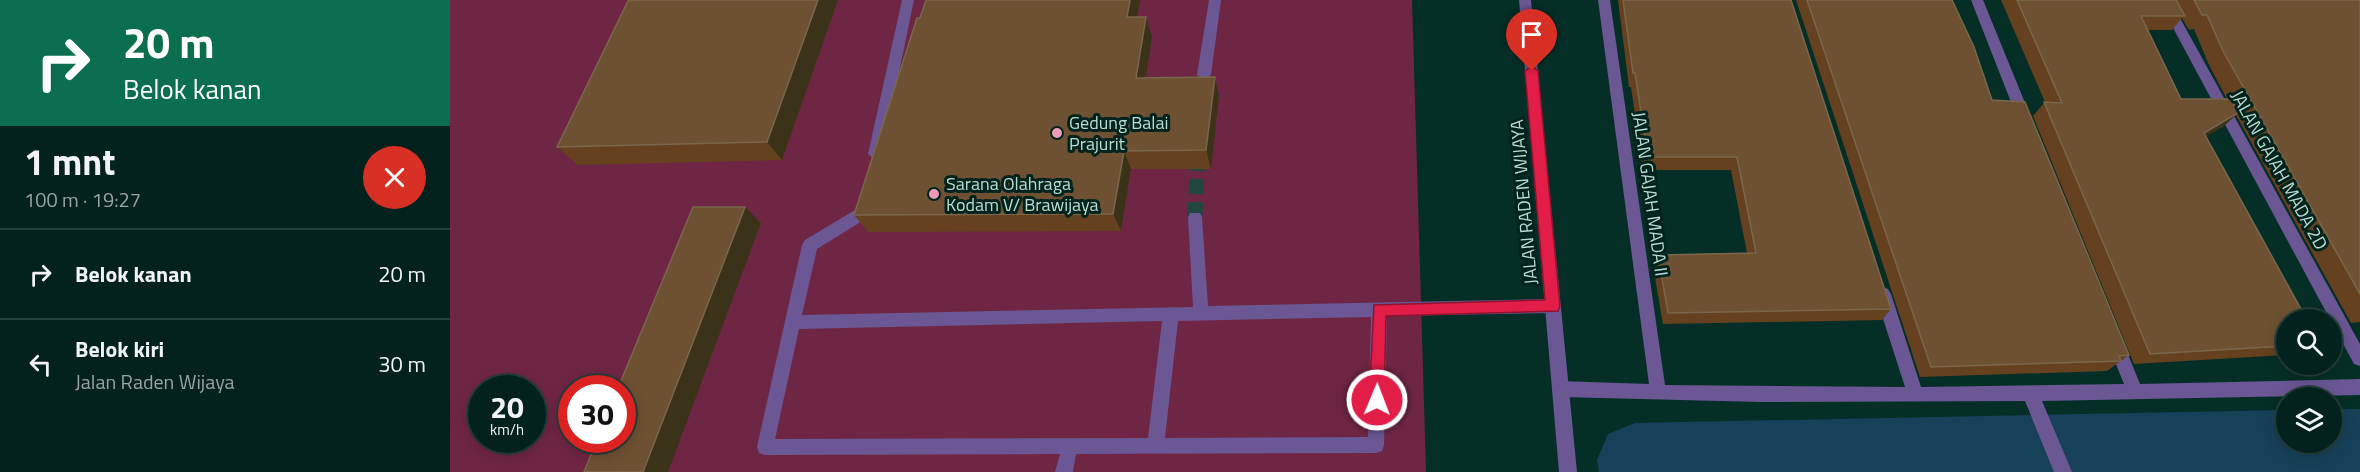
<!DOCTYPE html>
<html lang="id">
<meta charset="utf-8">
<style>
body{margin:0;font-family:"Titillium Web",sans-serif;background:#0d2a26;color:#f1f3f6;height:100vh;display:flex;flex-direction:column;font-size:22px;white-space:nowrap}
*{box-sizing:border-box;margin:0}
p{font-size:20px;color:#97a4a4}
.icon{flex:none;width:33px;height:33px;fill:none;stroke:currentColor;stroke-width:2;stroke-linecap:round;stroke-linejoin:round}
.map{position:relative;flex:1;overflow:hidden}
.panel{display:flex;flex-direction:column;background:#04221d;width:450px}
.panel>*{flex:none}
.top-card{background:#0b6e4f;color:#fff;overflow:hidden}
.controls{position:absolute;left:1826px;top:309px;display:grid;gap:12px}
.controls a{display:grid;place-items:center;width:66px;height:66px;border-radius:50%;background:#04221d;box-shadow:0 3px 15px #0003,0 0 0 2px #253f3b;font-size:30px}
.speed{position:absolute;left:18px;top:375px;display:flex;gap:12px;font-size:30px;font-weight:700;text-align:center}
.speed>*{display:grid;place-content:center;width:78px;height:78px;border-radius:50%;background:#04221d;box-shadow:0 3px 15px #0003,0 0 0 2px #253f3b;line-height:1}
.speed small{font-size:15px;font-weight:400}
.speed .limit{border:9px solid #d22;background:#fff;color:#111}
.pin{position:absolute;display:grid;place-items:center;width:51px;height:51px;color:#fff;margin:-62px -26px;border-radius:50% 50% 50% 0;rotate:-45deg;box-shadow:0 0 6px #0007}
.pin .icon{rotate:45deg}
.me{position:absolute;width:66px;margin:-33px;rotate:1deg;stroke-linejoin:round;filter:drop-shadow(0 0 4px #0008)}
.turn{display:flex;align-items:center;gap:21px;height:126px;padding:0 24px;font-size:27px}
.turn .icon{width:78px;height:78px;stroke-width:2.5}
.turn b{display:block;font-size:42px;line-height:51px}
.round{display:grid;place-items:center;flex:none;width:63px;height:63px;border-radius:32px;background:#0d2a26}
.overview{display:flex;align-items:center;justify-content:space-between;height:102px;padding:0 24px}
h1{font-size:36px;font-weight:700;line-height:45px}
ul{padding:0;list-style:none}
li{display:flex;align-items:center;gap:18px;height:90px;padding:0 24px;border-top:2px solid #253f3b}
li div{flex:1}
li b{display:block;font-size:22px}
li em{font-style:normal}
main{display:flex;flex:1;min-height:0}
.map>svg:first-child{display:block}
.green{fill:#6f2644;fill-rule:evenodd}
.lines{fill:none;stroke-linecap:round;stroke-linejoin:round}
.river{fill:#174159;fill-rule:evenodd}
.minor-tunnel{stroke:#204841;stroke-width:15;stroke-dasharray:15 8;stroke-linecap:butt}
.minor{fill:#6a5794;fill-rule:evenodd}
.tertiary{fill:#6a5794;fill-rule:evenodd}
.wall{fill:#65411f;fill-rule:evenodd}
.shaded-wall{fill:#3b321a}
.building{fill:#6e5132;stroke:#7a674b;stroke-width:1.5}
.route{fill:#e11d48;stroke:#92132f;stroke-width:1.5}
.poi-dot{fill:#ef9ab8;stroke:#00241d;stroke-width:2}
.labels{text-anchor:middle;stroke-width:6;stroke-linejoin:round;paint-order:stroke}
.poi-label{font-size:18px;fill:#b9dcd2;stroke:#00241d;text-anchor:start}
.street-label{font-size:18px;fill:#b9dcd2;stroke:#00241d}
</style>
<main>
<section class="panel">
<div class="top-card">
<div class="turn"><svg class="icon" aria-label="right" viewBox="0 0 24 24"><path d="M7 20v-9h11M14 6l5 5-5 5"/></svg><div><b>20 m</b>Belok kanan</div></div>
</div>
<div class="overview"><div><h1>1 mnt</h1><p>100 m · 19:27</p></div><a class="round" style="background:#d93025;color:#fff"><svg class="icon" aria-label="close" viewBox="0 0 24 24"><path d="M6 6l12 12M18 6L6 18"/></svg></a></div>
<ul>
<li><svg class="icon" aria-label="right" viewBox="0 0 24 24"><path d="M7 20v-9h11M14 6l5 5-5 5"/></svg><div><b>Belok kanan</b></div><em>20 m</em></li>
<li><svg class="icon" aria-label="left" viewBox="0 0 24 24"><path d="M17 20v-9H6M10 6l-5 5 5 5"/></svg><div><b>Belok kiri</b><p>Jalan Raden Wijaya</p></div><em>30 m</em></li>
</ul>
</section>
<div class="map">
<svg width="1910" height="472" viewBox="0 0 1910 472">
<rect width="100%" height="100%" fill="#052e27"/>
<!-- green -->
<path class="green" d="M0 0H962L976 472H0ZM32 388H82V440H32ZM122 388H172V440H122Z"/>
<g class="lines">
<!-- river -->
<polygon class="river" points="1881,409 1910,409 1910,472 1149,472 1147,460 1158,434 1185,423 1836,410 1836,442 1881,442"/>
<!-- minor-tunnel -->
<polyline class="minor-tunnel" points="745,217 748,149"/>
<!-- minor -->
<g class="minor">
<polygon points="452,0 464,0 432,154 425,160 418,154"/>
<polygon points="759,0 771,0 761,75 754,80 747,75"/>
<polygon points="1148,0 1160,0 1215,385 1455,387 1425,294 1428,289 1433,287 1438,289 1441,294 1471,387 1674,384 1657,342 1659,337 1665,335 1671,337 1690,384 1910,379 1910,395 1592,401 1622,472 1604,472 1575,401 1310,402 1110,397 1104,394 1102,389 1104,384 1110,381 1199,384"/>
<polygon points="1521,0 1533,0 1582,120 1580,124 1570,124 1568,120"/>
<polygon points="1708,0 1720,0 1910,344 1910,366 1904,364"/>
<path d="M415 195 420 197 422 201 417 218 367 249 352 315 743 307 738 217 740 213H750L752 217 758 306 1103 299 1109 301 1111 306 1109 311 1103 313 937 316 934 445 932 451 926 453 626 454 623 472H605L610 454 315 455 309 453 307 447 352 245 355 240 405 210 410 197ZM921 317 918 437 715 438 728 321ZM712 321 698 438 325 439 349 329Z"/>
</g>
<!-- tertiary -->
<polygon class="tertiary" points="1069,0 1081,0 1127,472 1109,472"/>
</g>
<!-- wall -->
<g class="wall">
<polygon points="183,0 388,0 332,160 128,165 107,147"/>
<polygon points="476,0 690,0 687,17 696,17 702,37 696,78 769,96 761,169 681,169 671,231 418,232 404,215"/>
<polygon points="1168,0 1341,0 1441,309 1432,320 1213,324 1203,266 1208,255 1297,253 1281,170 1193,170 1181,87 1179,87"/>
<polygon points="1346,0 1502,0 1542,100 1679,355 1657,371 1470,377"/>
<path d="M1551 0H1910V322L1901 323 1786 115 1774 126 1756 136 1836 320V355L1684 364 1583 116 1595 102ZM1732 18 1739 30 1744 29 1759 65 1777 99H1731L1698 30H1722Z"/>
</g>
<!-- shaded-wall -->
<g class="shaded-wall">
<polygon points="368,0 388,0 332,160 317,142"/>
<polygon points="680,0 690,0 684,37 677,17"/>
<polygon points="696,17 702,37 693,97 686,78"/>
<polygon points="765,77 769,96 761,169 756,150"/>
<polygon points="1788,113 1774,126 1739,146 1754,133"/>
<polygon points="674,151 681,169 671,231 663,214"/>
<polygon points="295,207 311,223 218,472 193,472"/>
</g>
<!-- building -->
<g class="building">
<polygon points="183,0 368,0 317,142 107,147 178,1"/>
<polygon points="476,0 680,0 677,17 696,17 686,78 765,77 756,150 674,151 663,214 404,215 467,18 470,18"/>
<polygon points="1173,0 1341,0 1441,309 1218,313 1208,255 1306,253 1287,157 1198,157 1185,73 1183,73"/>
<polygon points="1357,0 1502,0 1524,47 1542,100 1575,102 1679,355 1669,356 1671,361 1481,367"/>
<polygon points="1567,0 1726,0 1735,16 1691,16 1731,99 1781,99 1788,113 1754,133 1857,320 1836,320 1836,346 1700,354 1594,102 1612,103"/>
<polygon points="1744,0 1910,0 1910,294 1773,51 1757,15 1752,15"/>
<polygon points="243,207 295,207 193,472 134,472 147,440 172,440 172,388 168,388"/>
</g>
<!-- route -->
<polygon class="route" points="1082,66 1088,71 1110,306 1108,311 936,316 934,400 932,405 922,405 919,400 924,305 1095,300 1075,71"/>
<!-- markers -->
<g class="poi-dot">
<circle cx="607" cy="133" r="6"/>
<circle cx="484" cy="194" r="6"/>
</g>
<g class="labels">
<!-- poi labels -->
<g class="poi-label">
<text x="619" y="129">Gedung Balai<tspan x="619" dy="21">Prajurit</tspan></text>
<text x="496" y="190">Sarana Olahraga<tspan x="496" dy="21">Kodam V/ Brawijaya</tspan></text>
</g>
<!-- street labels -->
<g class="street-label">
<text transform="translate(1829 170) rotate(61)" y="6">JALAN GAJAH MADA 2D</text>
<text transform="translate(1200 194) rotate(82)" y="6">JALAN GAJAH MADA II</text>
<text transform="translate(1074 202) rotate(-95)" y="6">JALAN RADEN WIJAYA</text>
</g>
</g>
</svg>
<div class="controls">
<a><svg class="icon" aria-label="search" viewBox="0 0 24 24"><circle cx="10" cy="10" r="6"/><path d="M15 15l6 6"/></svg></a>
<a><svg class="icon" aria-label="layers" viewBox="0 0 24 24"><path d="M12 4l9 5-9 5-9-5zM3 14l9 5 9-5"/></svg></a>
</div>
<div class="speed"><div>20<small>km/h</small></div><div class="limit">30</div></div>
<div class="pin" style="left:1082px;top:71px;background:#d93025"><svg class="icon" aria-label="arrive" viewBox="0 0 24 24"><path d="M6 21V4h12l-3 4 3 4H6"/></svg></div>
<svg class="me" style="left:927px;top:400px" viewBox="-20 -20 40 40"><circle r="17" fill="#e11d48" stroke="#fff" stroke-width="3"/><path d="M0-11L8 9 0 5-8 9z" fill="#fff"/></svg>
</div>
</main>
